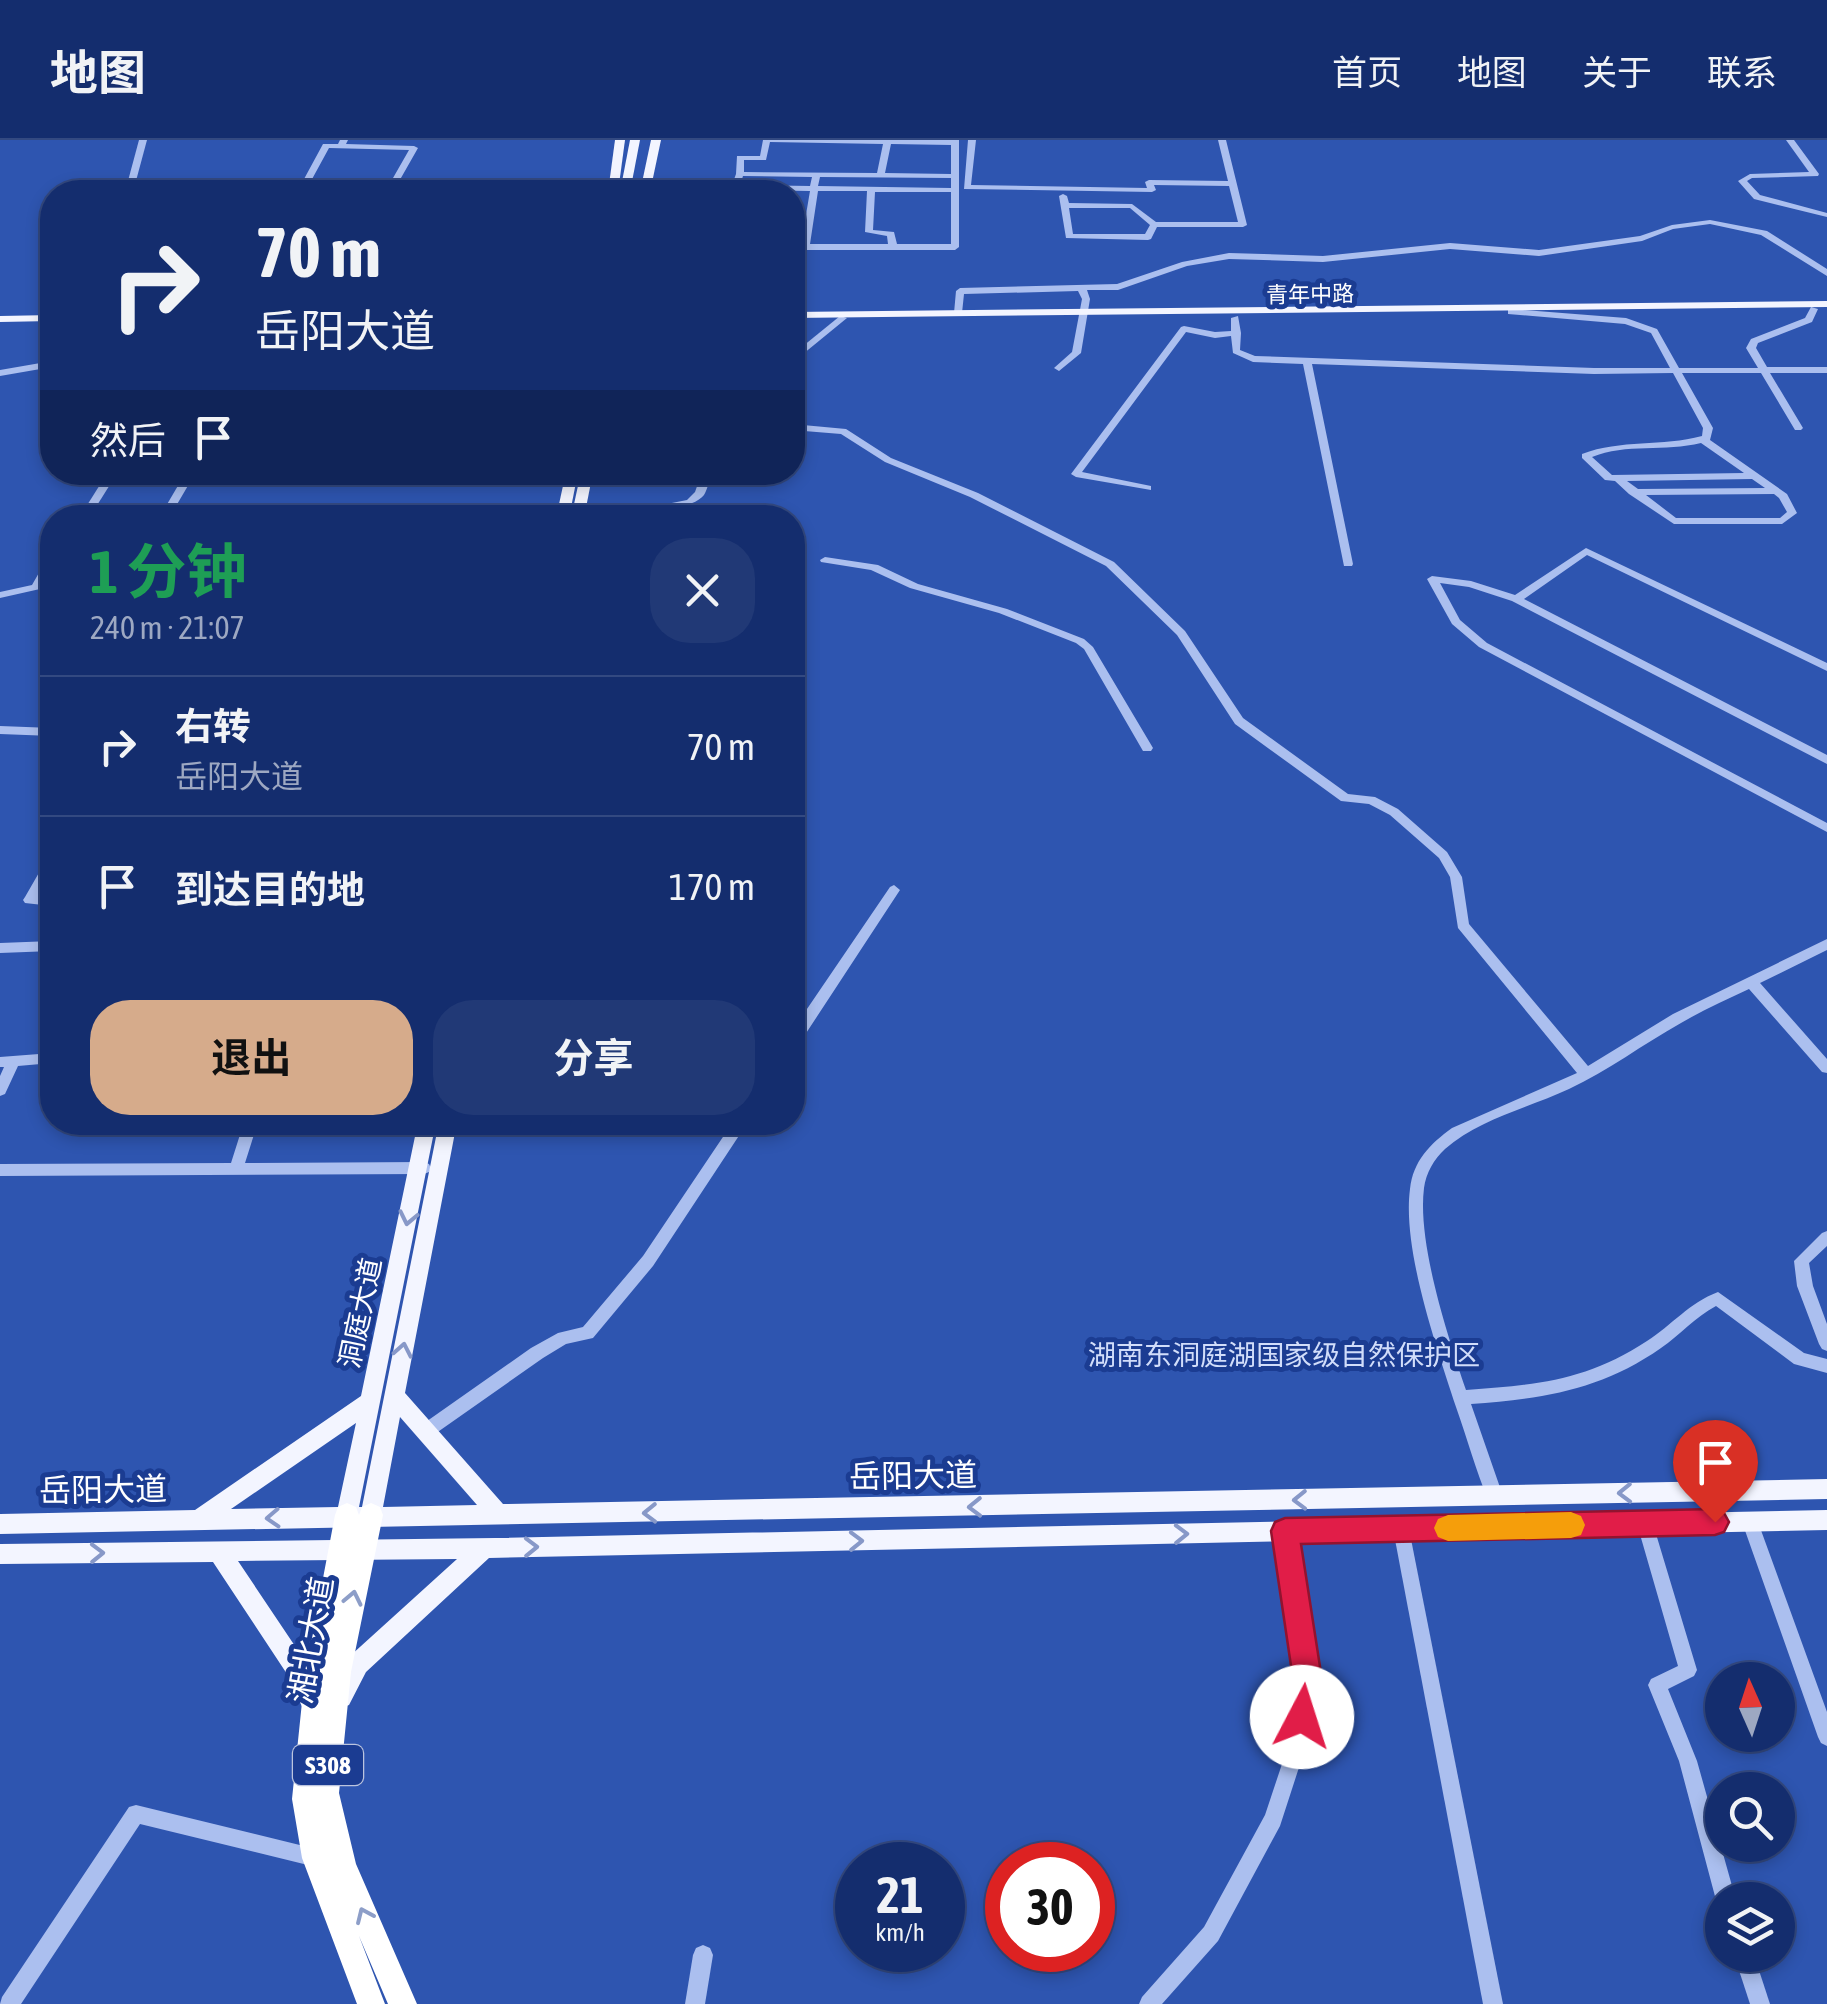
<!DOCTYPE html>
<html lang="zh">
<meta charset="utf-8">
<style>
body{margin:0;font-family:"Asap Condensed","Noto Sans SC",sans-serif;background:#213976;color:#f1f3f6;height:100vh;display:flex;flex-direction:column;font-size:38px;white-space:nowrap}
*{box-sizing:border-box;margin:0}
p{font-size:32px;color:#9da8c2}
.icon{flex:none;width:55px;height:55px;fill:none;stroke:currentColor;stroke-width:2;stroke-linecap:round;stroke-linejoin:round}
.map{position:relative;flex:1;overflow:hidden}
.side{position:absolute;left:40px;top:365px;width:765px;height:630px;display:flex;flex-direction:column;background:#142d6e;border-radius:40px;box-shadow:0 5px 15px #0003,0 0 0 2px #334981}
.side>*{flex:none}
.banner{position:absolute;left:40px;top:40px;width:765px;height:305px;border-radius:40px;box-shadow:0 5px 15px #0003,0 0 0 2px #334981;background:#142d6e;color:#f1f3f6;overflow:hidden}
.needle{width:65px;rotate:357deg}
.tools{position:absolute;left:1705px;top:1522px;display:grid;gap:20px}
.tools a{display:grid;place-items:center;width:90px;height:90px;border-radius:50%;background:#142d6e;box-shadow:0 5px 15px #0003,0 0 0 2px #334981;font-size:50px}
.speed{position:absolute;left:835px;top:1702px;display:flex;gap:20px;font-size:50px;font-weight:700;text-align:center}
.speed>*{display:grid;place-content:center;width:130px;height:130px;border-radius:50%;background:#142d6e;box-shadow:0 5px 15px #0003,0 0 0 2px #334981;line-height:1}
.speed small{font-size:25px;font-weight:400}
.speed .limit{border:15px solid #d22;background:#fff;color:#111}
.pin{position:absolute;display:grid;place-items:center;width:85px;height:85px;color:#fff;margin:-102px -42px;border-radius:50% 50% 50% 0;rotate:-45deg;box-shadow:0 0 10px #0007}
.pin .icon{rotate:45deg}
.me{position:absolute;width:110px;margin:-55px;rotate:5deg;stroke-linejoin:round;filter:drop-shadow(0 0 8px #0008)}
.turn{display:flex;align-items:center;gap:35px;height:210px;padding:0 50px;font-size:45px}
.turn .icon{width:130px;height:130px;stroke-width:2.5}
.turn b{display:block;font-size:70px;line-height:85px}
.then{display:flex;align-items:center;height:95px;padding:0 50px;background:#0003;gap:20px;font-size:38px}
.round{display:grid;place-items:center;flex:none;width:105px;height:105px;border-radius:40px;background:#213976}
.headline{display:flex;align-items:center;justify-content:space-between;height:170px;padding:0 50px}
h1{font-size:60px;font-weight:700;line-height:75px;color:#1e9e55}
.cta{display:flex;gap:20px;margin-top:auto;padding:20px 50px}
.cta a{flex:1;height:115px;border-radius:40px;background:#d6ab8b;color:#111;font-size:40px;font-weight:700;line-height:115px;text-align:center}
.cta a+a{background:#213976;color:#f1f3f6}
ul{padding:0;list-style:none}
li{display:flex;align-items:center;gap:30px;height:140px;padding:0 50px;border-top:2px solid #334981}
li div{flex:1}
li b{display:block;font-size:38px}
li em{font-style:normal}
header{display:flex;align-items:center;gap:60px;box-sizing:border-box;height:140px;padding:0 50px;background:#142d6e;border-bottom:2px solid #334981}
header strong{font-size:48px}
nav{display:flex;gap:55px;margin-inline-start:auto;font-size:35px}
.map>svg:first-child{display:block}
.green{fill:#2e55b0;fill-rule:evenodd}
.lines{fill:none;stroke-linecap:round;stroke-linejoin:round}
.minor{fill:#abbfef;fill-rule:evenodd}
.major{fill:#f3f5ff;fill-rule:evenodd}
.highway{fill:#fff;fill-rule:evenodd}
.oneway{stroke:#8798c8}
.oneway2{stroke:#8d9ec8}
.route{fill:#e11d48;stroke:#92132f;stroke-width:2.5}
.slow{fill:#f59e0b}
.labels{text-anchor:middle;stroke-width:10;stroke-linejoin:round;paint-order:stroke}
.far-street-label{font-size:22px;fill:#fff;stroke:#1b3c92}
.shield{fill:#1b3c92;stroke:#bbc4de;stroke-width:2.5}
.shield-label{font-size:25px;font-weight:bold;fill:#fff}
.street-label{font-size:28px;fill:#fff;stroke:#1b3c92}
.park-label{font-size:28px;fill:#d1ddfa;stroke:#1b3c92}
.near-street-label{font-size:32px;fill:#fff;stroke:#1b3c92}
</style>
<header>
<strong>地图</strong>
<nav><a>首页</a><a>地图</a><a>关于</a><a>联系</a></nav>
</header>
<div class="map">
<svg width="1827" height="1864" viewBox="0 0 1827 1864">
<rect width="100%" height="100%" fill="#1b3c92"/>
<!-- green -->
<path class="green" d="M0 0H1827V1864H0ZM52 52H792V332H52ZM52 378H792V982H52ZM1722 1540H1778V1595H1722ZM1722 1650H1778V1705H1722ZM858 1725H942V1810H858ZM1008 1725H1092V1810H1008ZM1722 1760H1778V1815H1722Z"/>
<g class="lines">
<!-- minor -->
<g class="minor">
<polygon points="139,0 147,0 133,52 125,52"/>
<polygon points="340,0 348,0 346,4 414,6 418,8 393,52 385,52 409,10 329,8 305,52 297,52 323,4 338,4"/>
<path d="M763 0H959V107L955 110H792V104H801L810 51 738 50 737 52H729L730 50 677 49 676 52H668L671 45H732L736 34 737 16H760ZM770 2 883 4 877 33 744 32V20H766ZM891 4 951 5V34L885 33ZM743 36 812 37 810 46 740 45ZM820 37 951 38V48L818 46ZM818 51H867L865 92 887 96 888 104H810ZM875 52H951V104H897L894 92 873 90Z"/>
<path d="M968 0H976L971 45 1147 48 1145 42 1149 40 1228 41 1218 0H1226L1247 85 1243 87H1157L1151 99 1148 100 1066 98 1059 56 1063 54 1067 56 1069 63 1132 64 1156 82H1238L1229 46 1154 45 1156 50 1152 52 964 49ZM1069 68H1130L1150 85 1145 94H1073Z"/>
<polygon points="1786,0 1794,0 1819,34 1818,36 1752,38 1747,41 1760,55 1827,73 1827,77 1754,59 1738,41 1750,34 1809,32"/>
<polygon points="1710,80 1767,91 1827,129 1827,136 1761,95 1710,84 1673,89 1642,101 1539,116 1450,109 1323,122 1229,119 1187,126 1118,150 1087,150 1090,159 1081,213 1059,231 1054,228 1072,212 1082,159 1078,151 964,154 962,173 958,176 954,173 956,151 960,148 1117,144 1182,122 1229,113 1323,116 1450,103 1539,110 1640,96 1672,85"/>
<path d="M1811 167 1818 169 1812 182 1758 203 1756 208 1767 227H1827V233H1770L1803 288 1801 290H1795L1761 233H1682L1713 288 1710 300 1787 354 1797 373 1782 384H1674L1629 354 1615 341 1605 340 1582 318V314C1621 299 1662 307 1702 296L1703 288 1673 233 1594 234 1312 224 1353 424 1352 426H1344L1303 224 1253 222 1233 213 1231 196 1215 198 1186 192 1082 332 1151 346V350L1076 337 1071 334 1181 187 1184 186 1215 192 1231 191V178L1238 176 1241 193 1240 210 1255 216 1594 228H1670L1651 193 1625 184 1508 174V170L1511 169 1626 178 1657 189 1679 228H1758L1746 208 1751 199 1805 178ZM1701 303 1744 333 1612 335 1592 317C1626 303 1665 312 1701 303ZM1752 339 1765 348 1638 349 1627 341ZM1774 354 1779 358 1787 372 1780 378H1676L1646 355Z"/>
<polygon points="840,176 847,178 792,223 792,215"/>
<polygon points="52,221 52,227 0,236 0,230"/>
<path d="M792 284 846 289 891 318 978 353 1114 422 1185 491 1243 578 1348 654 1375 657 1398 669 1447 712 1462 737 1469 784 1588 926 1673 874 1827 799V810L1760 843 1827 919V933L1822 932 1749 849C1726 860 1703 870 1681 883 1643 904 1608 931 1569 949 1528 968 1479 979 1445 1009 1434 1019 1426 1033 1424 1048 1417 1103 1448 1197 1466 1250 1536 1245 1586 1241 1647 1201 1672 1185 1689 1163 1718 1152L1804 1213 1827 1219V1233L1794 1224 1716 1166C1695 1177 1680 1195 1661 1208 1601 1250 1542 1259 1471 1264L1503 1356 1501 1362 1495 1364 1489 1362C1476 1331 1467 1298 1456 1267 1437 1208 1402 1110 1410 1049 1413 1021 1430 1004 1452 988L1577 933 1458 788 1450 737 1439 718 1390 675 1369 664 1341 661 1235 584 1177 495 1106 426 970 357 885 322 841 294 792 290Z"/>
<polygon points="108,332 118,332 89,378 79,378"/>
<polygon points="186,332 196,332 169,378 159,378"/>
<path d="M702 332H712C709 339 708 349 704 355 692 372 618 378 596 378L687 360 695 352Z"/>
<polygon points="1586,408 1827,523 1827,531 1587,415 1524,459 1827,615 1827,624 1512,461 1469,447 1440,443 1460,480 1487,503 1827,683 1827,692 1479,507 1452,484 1427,439 1432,436 1471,441 1515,455"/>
<polygon points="52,416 52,427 40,449 0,458 0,452 32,445 48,417"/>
<polygon points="825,417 878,425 918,444 1007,469 1084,499 1093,507 1153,608 1151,611 1143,611 1084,509 1076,503 999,473 910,448 871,430 821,422 820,420"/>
<polygon points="0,586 52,588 52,596 0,594"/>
<polygon points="52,716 52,730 38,756 52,758 52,766 25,763 23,760 25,757 48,717"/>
<polygon points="894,745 900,750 898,753 797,907 792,908 792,891 890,747"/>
<polygon points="52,801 52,811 0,813 0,803"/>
<polygon points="52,913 52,923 18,926 5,954 0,956 0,936 4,927 0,927 0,917"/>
<polygon points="244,982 258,982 245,1023 424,1022 429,1024 431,1028 429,1032 424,1034 0,1036 0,1024 231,1023"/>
<polygon points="733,982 748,982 653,1126 593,1198 566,1204 543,1218 432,1296 426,1298 420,1296 418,1291 420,1286 531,1208 558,1193 583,1187 643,1116"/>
<polygon points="1827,1091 1827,1106 1809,1123 1813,1146 1827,1184 1827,1211 1822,1209 1819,1204 1797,1146 1794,1121 1822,1093"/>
<polygon points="1750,1374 1756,1376 1758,1382 1827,1572 1827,1606 1821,1603 1818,1597 1742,1382 1744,1376"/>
<polygon points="1645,1376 1651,1378 1653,1384 1697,1530 1694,1536 1668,1549 1697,1621 1736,1760 1722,1760 1722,1768 1719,1767 1716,1760 1679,1621 1648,1545 1651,1539 1678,1526 1637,1384 1639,1378"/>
<polygon points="1401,1381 1407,1383 1409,1389 1503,1864 1483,1864 1393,1389 1395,1383"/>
<polygon points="1285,1383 1291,1385 1293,1391 1317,1546 1304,1612 1280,1686 1218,1801 1162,1864 1139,1864 1142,1857 1204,1787 1265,1675 1286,1612 1299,1546 1277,1391 1279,1385"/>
<polygon points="136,1665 316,1709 323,1711 325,1718 323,1725 316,1727 140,1684 21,1864 0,1864 2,1857 129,1667"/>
<polygon points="703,1805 710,1808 713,1815 705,1864 685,1864 693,1815 696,1808"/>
<polygon points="1734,1815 1754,1815 1770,1864 1750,1864"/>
</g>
<!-- major -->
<g class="major">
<polygon points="615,0 625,0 618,52 608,52"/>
<polygon points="630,0 640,0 630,52 620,52"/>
<polygon points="651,0 661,0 650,52 640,52"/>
<polygon points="1827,161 1827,167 792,178 792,172"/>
<polygon points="52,175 52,181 0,182 0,176"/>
<polygon points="566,332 578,332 569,378 556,378"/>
<polygon points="581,332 593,332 584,378 571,378"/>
<path d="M418 982H436L359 1367H362L439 982H457L405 1253 503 1364 1827 1339V1359L0 1394V1374L195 1370 361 1256ZM400 1277 477 1365 383 1367ZM356 1283 338 1367 231 1369Z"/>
<polygon points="1827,1370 1827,1390 489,1418 366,1532 349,1565 341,1568 333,1565 330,1557 350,1516 457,1419 238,1421 303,1518 323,1563 320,1571 312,1574 304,1571 287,1534 213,1422 0,1424 0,1404 495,1398"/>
</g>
<!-- highway -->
<polygon class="highway" points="347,1363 356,1367 359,1375 362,1367 371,1363 380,1367 383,1375 351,1532 339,1653 356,1724 417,1864 388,1864 359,1796 385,1864 357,1864 302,1718 292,1659 305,1533 335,1375 338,1367"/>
</g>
<!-- one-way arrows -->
<defs><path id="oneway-chevron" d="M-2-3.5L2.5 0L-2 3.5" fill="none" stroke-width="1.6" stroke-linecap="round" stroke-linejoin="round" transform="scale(2.5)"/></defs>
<g class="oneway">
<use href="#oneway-chevron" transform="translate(408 1078) rotate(102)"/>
<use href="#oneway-chevron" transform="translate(403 1210) rotate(-79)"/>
<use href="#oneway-chevron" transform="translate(1625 1353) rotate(179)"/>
<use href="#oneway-chevron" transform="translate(1300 1360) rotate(179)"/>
<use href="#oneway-chevron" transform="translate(975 1367) rotate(179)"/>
<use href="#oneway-chevron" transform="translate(650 1373) rotate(179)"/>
<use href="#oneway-chevron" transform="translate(273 1378) rotate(177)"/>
<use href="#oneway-chevron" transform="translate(1181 1394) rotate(-1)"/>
<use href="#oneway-chevron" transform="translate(856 1401) rotate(-1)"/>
<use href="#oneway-chevron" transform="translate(531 1407) rotate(-1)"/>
<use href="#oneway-chevron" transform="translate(97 1413) rotate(-1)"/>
</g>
<g class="oneway2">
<use href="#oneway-chevron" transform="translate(353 1458) rotate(-78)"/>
<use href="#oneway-chevron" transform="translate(364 1775) rotate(-114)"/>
</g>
<!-- route -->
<polygon class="route" points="1715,1369 1724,1373 1729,1382 1724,1392 1715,1395 1301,1404 1323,1546 1312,1587 1302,1592 1292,1587 1287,1577 1294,1546 1271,1391 1275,1382 1285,1378"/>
<!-- slow -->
<polygon class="slow" points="1571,1372 1581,1376 1585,1385 1581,1395 1571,1398 1448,1401 1438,1397 1434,1388 1438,1379 1448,1375"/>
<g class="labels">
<!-- far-street labels -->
<g class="far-street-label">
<text transform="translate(1310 154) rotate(-1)" y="8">青年中路</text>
</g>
<!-- shield labels -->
<rect class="shield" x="293" y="1605" width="70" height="40" rx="8"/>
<g class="shield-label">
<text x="328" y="1634">S308</text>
</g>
<!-- street labels -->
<g class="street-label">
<text transform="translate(360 1173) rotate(-78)" y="10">洞庭大道</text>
</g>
<!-- park labels -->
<g class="park-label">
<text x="1284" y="1225">湖南东洞庭湖国家级自然保护区</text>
</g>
<!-- near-street labels -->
<g class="near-street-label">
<text transform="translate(913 1336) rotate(-1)" y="11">岳阳大道</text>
<text transform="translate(103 1350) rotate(-1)" y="11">岳阳大道</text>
<text transform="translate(311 1500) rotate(-80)" y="11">湘北大道</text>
</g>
</g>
</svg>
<div class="tools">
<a><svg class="needle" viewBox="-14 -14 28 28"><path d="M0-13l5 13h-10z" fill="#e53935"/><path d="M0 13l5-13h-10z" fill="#9da8c2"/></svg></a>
<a><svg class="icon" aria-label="search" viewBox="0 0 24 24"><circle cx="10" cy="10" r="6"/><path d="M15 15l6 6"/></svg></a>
<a><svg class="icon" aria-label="layers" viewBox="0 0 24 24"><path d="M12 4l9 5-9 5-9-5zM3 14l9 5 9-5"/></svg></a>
</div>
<div class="speed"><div>21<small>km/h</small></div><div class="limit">30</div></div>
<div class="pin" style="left:1715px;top:1382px;background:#d93025"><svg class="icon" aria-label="arrive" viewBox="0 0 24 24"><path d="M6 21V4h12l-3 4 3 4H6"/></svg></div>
<svg class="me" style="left:1302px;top:1577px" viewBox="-20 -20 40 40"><circle r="19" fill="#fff"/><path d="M0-13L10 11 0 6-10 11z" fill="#e11d48"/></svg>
<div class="banner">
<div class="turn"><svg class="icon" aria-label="right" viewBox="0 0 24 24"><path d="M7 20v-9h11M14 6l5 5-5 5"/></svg><div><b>70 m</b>岳阳大道</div></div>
<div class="then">然后<svg class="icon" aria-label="arrive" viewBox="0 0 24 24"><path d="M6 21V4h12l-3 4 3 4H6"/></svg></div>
</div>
<section class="side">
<div class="headline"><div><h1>1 分钟</h1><p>240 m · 21:07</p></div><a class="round"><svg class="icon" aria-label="close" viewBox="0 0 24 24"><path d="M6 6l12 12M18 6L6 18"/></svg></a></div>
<ul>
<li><svg class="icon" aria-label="right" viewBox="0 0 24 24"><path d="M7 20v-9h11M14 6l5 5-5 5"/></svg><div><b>右转</b><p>岳阳大道</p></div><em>70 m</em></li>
<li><svg class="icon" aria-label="arrive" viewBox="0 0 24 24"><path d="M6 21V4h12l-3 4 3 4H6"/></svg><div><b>到达目的地</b></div><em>170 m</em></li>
</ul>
<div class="cta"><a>退出</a><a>分享</a></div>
</section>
</div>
